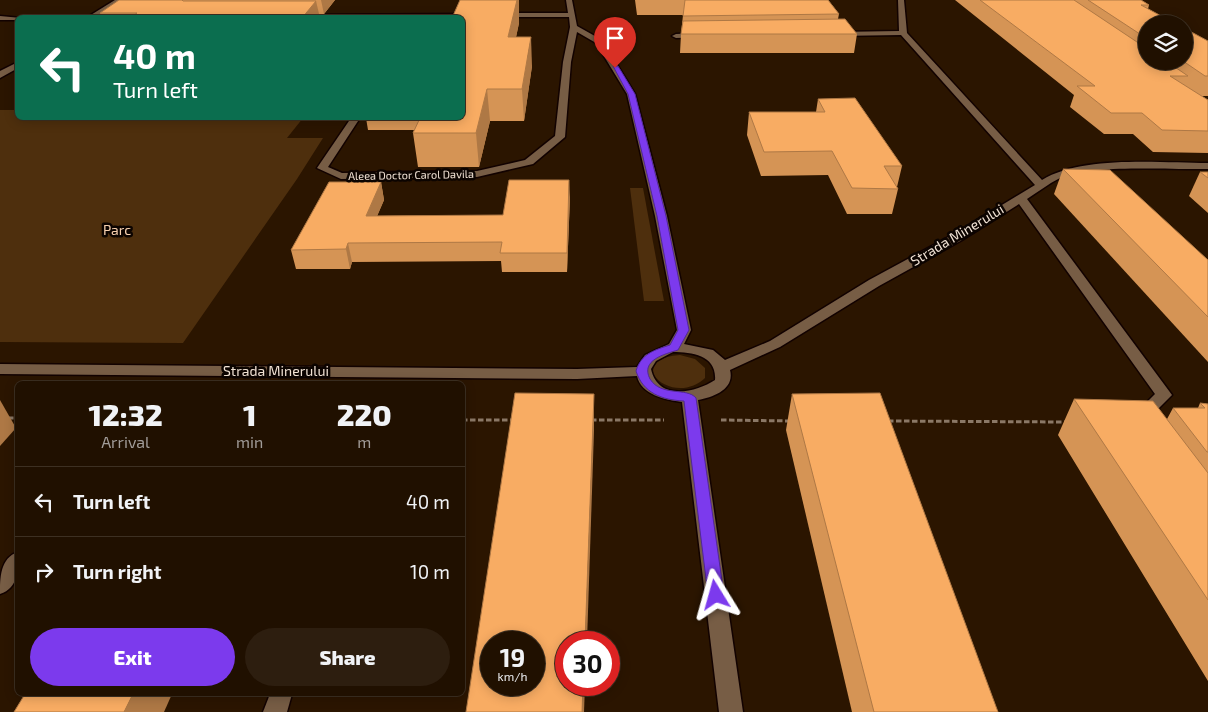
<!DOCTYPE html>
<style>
body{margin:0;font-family:"Exo 2",sans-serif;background:#2d1e0f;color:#f1f3f6;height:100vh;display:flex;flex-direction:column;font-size:19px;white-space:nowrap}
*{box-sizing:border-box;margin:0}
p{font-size:16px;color:#a29d99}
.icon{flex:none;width:28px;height:28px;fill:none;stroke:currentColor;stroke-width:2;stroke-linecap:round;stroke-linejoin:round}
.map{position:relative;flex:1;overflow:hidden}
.drawer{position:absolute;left:15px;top:381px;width:450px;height:315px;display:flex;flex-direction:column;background:#201000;border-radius:8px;box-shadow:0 2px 12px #0003,0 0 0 1px #3d3022}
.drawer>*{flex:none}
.banner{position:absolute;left:15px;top:15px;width:450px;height:105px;border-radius:8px;box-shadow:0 2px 12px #0003,0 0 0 1px #3d3022;background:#0b6e4f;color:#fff;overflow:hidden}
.buttons{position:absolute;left:1138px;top:15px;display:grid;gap:10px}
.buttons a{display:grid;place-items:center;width:55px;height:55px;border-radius:50%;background:#201000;box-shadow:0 2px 12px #0003,0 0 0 1px #3d3022;font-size:25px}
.speed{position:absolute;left:480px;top:631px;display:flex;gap:10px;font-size:25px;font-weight:700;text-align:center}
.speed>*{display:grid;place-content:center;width:65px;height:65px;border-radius:50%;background:#201000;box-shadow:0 2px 12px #0003,0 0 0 1px #3d3022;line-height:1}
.speed small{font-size:12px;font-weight:400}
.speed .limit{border:8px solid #d22;background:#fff;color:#111}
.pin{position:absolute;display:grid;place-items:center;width:42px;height:42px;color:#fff;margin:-51px -21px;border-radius:50% 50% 50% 0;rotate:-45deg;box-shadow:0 0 5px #0007}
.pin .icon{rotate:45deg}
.me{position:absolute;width:55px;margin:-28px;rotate:352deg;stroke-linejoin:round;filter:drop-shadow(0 0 4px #0008)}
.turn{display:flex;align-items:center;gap:18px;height:105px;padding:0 15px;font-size:22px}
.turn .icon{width:65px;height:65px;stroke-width:2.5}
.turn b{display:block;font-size:35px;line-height:42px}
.eta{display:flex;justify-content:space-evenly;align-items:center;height:85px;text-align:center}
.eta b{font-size:30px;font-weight:800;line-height:35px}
.primary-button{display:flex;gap:10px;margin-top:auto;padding:10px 15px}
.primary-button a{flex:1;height:58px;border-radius:30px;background:#7c3aed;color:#fff;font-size:20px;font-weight:800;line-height:58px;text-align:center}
.primary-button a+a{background:#2d1e0f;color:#f1f3f6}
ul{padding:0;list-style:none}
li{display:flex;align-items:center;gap:15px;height:70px;padding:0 15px;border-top:1px solid #3d3022}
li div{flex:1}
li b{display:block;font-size:19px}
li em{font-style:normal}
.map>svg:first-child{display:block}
.green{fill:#4e2f0d}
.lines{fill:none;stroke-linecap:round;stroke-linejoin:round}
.street-casing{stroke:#120200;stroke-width:3}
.path{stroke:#8b7866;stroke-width:3;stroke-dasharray:5.5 2.5;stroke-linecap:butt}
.street{fill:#775d45;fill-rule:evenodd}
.wall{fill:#d59455}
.shaded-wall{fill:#ae7845}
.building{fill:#f8ac63;stroke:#ae7845;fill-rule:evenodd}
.route{fill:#7c3aed;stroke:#51269a}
.labels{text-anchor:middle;stroke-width:5;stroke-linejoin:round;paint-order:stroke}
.far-street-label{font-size:11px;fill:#f2e3d5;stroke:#0c0400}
.park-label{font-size:14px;fill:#f7d0ae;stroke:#0c0400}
.street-label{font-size:14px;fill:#f2e3d5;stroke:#0c0400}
</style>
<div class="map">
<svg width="1208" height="712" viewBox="0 0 1208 712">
<rect width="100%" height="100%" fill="#2b1500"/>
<!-- green -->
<g class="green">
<polygon points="0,110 17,110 18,118 303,118 287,138 323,138 297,179 183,343 0,342"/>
<polygon points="630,188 643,188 664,301 644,301"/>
<path d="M680 355 695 359 705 368V378C691 392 665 392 653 374 652 359 668 356 680 355Z"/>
</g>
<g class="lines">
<!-- street casing -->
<g class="street-casing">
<g id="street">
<polygon points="115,0 123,0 95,18 86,18"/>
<path d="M566 0H572L577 26 602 40 635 94 667 216 691 330 684 344 713 350 725 360 770 341 869 280 954 234 1035 185 901 35 837 36 833 34 837 32 899 31 898 0H904L907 33 1042 180C1082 155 1161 163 1208 163V169C1171 170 1091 164 1060 178 1048 184 1038 192 1027 199L1172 395 1147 420H1135L1133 416 1155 394 1019 204 962 240 879 286 780 347 730 370C735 389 714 397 698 400L743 712H719L682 402C666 400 641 395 637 376L577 379 0 374V364L577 369 637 367 645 355 669 344 677 330 655 216 627 94 596 43 577 32 571 62 565 137 533 164 477 177 341 179 317 168 351 118H360L328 167 342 173 477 171 525 160 555 136 563 62 570 27 569 17H500L496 15 500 13H568ZM673 352C693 352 717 356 715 380 695 393 658 401 651 369L656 361Z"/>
<polygon points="475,14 472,18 296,17 300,15"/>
<polygon points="0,16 21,18 18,18 18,20 0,20"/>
<polygon points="702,33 706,35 705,37 676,38 672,36 676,34"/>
<polygon points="18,62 18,68 0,78 0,71"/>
<path d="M18 552C18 569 19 588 0 594 0 578 0 558 18 552Z"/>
<polygon points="270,694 292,694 287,712 263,712"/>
</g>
</g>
<!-- path -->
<g class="path">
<polyline points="0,418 18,418"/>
<polyline points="462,420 514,420"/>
<polyline points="591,420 664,420"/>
<polyline points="721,420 792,421"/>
<polyline points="888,421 1067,422"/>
</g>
<!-- street -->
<use href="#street" class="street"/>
</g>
<!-- wall -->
<g class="wall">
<polygon points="119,0 335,0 324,14 319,14 320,18 102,18 100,13"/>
<polygon points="460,0 519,0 519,23 516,37 532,66 524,121 490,121 479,167 418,167 413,133 414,130 368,130 366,118 462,118"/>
<polygon points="635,0 828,0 839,14 838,19 857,34 854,53 680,53 681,34 683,15 637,15"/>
<polygon points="955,0 1141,0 1149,5 1148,9 1146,24 1146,61 1184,61 1208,41 1208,96 1201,96 1208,100 1208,153 1153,152 1133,134 1104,134 1070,107 1074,95"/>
<polygon points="818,99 902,166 897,187 898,189 892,214 847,214 828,175 761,176 747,135 749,112 816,112"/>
<polygon points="1063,169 1208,260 1208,362 1054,194"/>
<polygon points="1200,172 1208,172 1208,213 1189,196"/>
<polygon points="381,182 384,200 377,216 503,215 570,197 567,272 502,272 501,261 352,262 350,269 296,269 291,250"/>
<polygon points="792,394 998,712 852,712 786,430"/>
<polygon points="1074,399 1167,419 1173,408 1198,408 1200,403 1208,404 1208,681 1058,435"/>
</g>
<!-- shaded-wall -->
<g class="shaded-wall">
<polygon points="321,0 335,0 324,14"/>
<polygon points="516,0 519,0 519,23 510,66 508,37"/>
<polygon points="316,1 320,18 302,18"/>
<polygon points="531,37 532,66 524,121 522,89"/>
<polygon points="487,89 490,121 479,167 476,133"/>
<polygon points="569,180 570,197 567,272 567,253"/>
<polygon points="381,182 384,200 369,235 366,216"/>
<polygon points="348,243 352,262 350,269 346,249"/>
<polygon points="594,394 594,431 587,642 585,642"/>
<polygon points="0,400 16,428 0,446"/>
<polygon points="583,685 585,685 584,712 582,712"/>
<polygon points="133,694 172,694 164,712 124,712"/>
</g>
<!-- building -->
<g class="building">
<polygon points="119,0 182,0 183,1 316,1 302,18 130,18 137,13 100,13"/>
<polygon points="460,0 517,0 508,37 531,37 522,89 487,89 476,133 413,133 420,118 462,118 462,18 452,18"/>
<polygon points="685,0 828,0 839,14 683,16"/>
<polygon points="980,0 1074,0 1146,48 1146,61 1166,61 1188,76 1170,76 1208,100 1208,131 1162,130 1142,113 1111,113 1077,86 1095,86"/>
<polygon points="1088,0 1141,0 1149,5 1141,5 1176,24 1146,24 1146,38"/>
<polygon points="845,19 857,34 681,34 683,21"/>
<polygon points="1184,28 1208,41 1208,76 1205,76 1183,61 1184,61"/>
<polygon points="855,98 902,166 884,166 898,189 852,188 832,151 764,152 749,112 825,112 818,99"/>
<polygon points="1063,169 1110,170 1208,260 1208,317"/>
<polygon points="1200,172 1208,172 1208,178"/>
<polygon points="509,180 569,180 567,253 500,253 502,242 348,243 346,249 291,250 329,182 381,182 366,216 503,215"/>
<path d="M515 393 594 394 585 642H566V685H583L582 712H466ZM491 642H534V685H491Z"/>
<polygon points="880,393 998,712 874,712 792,394"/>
<polygon points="1074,399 1153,401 1208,473 1208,600"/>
<polygon points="1200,403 1208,404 1208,452 1207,452 1173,408 1205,408"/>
<polygon points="25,694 133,694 124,712 14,712"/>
</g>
<!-- route -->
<path class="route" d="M613 66H618L635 94 666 216 689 330 678 350C665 354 640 360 650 379 661 397 687 387 696 398L724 595 722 600 716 602 710 600 708 595 684 401C662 400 643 393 636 371 641 354 654 350 670 345L678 330 657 216 628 94Z"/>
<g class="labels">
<!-- far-street labels -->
<g class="far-street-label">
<text transform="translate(411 175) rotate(-1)" y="4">Aleea Doctor Carol Davila</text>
</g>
<!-- park labels -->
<g class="park-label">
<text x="117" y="235">Parc</text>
</g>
<!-- street labels -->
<g class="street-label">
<text transform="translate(957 235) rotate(-31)" y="5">Strada Minerului</text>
<text x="276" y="376">Strada Minerului</text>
</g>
</g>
</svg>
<div class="buttons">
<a><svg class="icon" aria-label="layers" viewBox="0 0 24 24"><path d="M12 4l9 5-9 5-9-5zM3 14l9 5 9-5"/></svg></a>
</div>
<div class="speed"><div>19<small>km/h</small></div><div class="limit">30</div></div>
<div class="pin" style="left:615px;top:68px;background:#d93025"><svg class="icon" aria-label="arrive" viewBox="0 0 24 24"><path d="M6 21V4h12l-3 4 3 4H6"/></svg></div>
<svg class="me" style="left:716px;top:595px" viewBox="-20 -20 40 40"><path d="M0-17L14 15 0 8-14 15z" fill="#7c3aed" stroke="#fff" stroke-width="4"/></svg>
<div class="banner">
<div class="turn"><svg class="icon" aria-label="left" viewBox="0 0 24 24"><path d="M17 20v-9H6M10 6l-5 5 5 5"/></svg><div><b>40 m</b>Turn left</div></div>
</div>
<section class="drawer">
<div class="eta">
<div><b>12:32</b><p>Arrival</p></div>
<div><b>1</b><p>min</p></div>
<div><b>220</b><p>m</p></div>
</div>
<ul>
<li><svg class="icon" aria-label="left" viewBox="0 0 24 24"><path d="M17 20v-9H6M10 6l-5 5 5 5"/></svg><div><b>Turn left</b></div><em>40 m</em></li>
<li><svg class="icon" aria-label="right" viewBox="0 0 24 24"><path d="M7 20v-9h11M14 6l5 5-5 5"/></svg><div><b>Turn right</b></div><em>10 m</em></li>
</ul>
<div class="primary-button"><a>Exit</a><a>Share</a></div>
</section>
</div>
